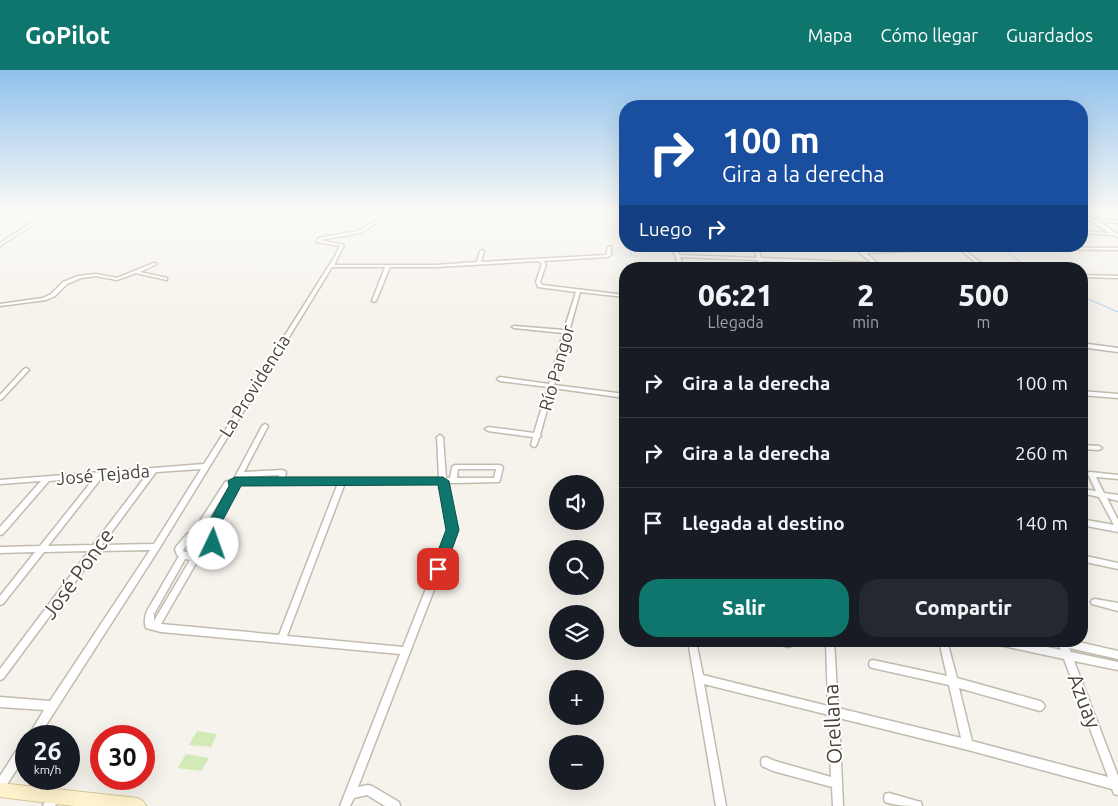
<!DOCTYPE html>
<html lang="es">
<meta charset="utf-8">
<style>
body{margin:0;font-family:Ubuntu,sans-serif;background:#242831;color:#f1f3f6;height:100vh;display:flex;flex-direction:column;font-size:19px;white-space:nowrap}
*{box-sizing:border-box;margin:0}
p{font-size:16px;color:#9ea1a6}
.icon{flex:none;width:28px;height:28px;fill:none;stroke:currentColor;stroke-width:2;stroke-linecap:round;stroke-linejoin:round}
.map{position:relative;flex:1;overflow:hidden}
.drawer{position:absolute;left:619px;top:192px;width:469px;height:385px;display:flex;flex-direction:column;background:#171b24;border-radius:20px;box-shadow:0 5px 20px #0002}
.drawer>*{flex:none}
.hud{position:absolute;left:619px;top:30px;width:469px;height:152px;border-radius:20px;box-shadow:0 5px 20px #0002;background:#1a4fa0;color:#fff;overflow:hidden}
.buttons{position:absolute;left:549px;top:405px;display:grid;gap:10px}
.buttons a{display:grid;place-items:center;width:55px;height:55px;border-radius:50%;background:#171b24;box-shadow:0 5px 20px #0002;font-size:25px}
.speed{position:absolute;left:15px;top:655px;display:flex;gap:10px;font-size:25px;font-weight:700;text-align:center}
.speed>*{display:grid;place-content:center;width:65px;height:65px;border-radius:50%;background:#171b24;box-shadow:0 5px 20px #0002;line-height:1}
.speed small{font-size:12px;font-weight:400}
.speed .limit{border:8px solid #d22;background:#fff;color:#111}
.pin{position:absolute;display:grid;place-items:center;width:42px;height:42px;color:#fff;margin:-21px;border-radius:10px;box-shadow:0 2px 8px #0006}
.me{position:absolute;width:55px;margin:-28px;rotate:3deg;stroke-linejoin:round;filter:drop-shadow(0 0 4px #0008)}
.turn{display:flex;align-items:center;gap:18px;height:105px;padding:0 20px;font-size:22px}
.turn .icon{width:65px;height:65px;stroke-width:2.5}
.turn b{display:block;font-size:35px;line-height:42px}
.then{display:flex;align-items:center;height:48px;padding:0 20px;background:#0003;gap:10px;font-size:19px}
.eta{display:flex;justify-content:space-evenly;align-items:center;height:85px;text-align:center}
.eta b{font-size:30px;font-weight:800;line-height:35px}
.cta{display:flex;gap:10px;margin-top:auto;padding:10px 20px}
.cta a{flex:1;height:58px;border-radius:20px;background:#0f766e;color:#fff;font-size:20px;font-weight:800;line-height:58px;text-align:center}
.cta a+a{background:#242831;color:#f1f3f6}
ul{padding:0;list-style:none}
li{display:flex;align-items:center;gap:15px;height:70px;padding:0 20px;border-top:1px solid #363941}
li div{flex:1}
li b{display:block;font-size:19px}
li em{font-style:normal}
header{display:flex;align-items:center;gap:30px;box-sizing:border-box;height:70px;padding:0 25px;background:#0f766e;color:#fff}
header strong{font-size:24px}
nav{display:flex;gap:28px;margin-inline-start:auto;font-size:18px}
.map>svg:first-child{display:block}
.green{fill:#d2eab5}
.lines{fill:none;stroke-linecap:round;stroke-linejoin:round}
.stream{stroke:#a9d4f2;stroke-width:1}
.street-casing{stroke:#c2bbae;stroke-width:3}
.secondary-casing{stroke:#d6c79b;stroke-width:2}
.street{fill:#fff;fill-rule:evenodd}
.secondary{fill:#fff3cd;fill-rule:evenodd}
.route{fill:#0f766e;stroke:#0a4d48}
.labels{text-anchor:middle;stroke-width:4;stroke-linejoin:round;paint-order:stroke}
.street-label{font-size:18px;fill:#4b4439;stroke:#fff}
.near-street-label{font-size:21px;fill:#4b4439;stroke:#fff}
</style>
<header>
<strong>GoPilot</strong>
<nav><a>Mapa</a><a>Cómo llegar</a><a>Guardados</a></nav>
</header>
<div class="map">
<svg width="1118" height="736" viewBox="0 0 1118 736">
<rect width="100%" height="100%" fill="#f6f3ec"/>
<!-- green -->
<g class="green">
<polygon points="197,661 217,664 211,677 189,675"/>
<polygon points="186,684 209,688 201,701 178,698"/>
</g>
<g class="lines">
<!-- stream -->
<g class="stream">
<path d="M618 142C623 152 620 161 625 172"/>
<polyline points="629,176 632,186"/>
<polyline points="1000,176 1019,191 1041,199"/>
<polyline points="1081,226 1118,242"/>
</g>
<!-- street casing -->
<g class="street-casing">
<g id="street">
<polygon points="48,142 52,142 0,176 0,173"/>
<path d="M390 142H424L507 145 527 142H537L507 147 394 143 360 163 320 170 344 175 334 195H436L477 192 480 181 482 180 484 181 481 192 606 185 608 177 611 176V185L607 187 543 191 546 194 540 212 542 215 625 225V227L580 222 554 315 625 324V328L553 318 540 365 541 366 539 368 536 376 534 377 531 375 533 367 488 361 485 359 488 357 534 363 548 317 500 311 497 309 500 307 549 314 563 263 514 258 512 257 514 256 564 260 576 222 538 217 536 212 542 194 539 191 436 197H390L376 231 374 232 372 231 385 197H332L159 479 39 666H28L30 663 44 640 0 637V627L50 631 150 480 98 481 3 609 0 610V599L89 481 44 482 3 534 0 535V526L35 482 0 483V477L40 476 95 407 49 411 3 464 0 465V457L41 411 0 414V410L204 394 335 186 340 176 317 172 318 168 358 161ZM201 399 154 474 102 475 156 402ZM148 403 93 475 48 476 103 406Z"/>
<polygon points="1081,142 1093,149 1118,151 1118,153 1097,151 1118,164 1118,167 1113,165 1081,163 1081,161 1110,163 1081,145"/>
<polygon points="672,176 676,176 679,185 757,188 753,176 757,176 761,188 872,193 860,183 853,176 858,176 863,181 923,178 921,176 926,176 928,178 961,177 988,199 983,199 960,179 866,183 877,193 911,199 899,199 876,195 762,191 765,199 761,199 758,190 680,187 684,199 680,199"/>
<polygon points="1034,177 1118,178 1118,180 1035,179 1033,178"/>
<polygon points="154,193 157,194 140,202 167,208 167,210 136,203 117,210 96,206 81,208 67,214 55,226 46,230 0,236 0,234 43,228 51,224 63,212 78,206 96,204 117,208"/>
<polygon points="1081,205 1118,206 1118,208 1081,207"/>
<polygon points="1081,273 1118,278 1118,282 1081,277"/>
<polygon points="26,298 28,299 29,300 28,301 2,329 0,330 0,325 24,299"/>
<polygon points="1081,321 1118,324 1118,328 1081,325"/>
<path d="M265 354 268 356 244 402 283 400 286 402 285 408H439L437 367 440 365 443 367 446 408H450L452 397 455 395H500L503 397 500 410 499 412H497L455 413H447L457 460 358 717 368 715 372 716 399 732 400 736H385L367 725 354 728 350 736H340L400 584 161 562 146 558C144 553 145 546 147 541L179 486 177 485 175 479 176 477 187 464 193 462 225 412 234 409 262 356ZM458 399H496L494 408H457ZM279 405 278 408 241 409 242 407ZM238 413H278L281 414 284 413H338L279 565 161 554 199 488C211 484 220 477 216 463L213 462ZM345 413H440L449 460 403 577 287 566ZM231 415 207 460 202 459 229 416ZM203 465 210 467C210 481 195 486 183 481V480L193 468ZM185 489 190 490 154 551V544Z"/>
<polygon points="1081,375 1099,376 1102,378 1099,380 1081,379"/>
<polygon points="1089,402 1091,402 1118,405 1118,409 1096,407 1104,423 1118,425 1118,431 1107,428 1118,450 1118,462 1081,455 1081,449 1114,455 1099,427 1081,423 1081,419 1096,421 1088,404"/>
<polygon points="1081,485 1118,493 1118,499 1081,491"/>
<polygon points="1095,529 1118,533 1118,541 1092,534 1091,532 1092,530"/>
<polygon points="688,571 696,571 703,605 828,636 826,571 834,571 838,638 961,668 949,615 873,598 870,597 869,594 870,591 873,590 947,606 939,571 947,571 957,608 1040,631 1043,633 1045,636 1043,639 1040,641 959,618 972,671 1108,707 1064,589 999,575 996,574 995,571 1019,571 1061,580 1059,576 1052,574 1051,571 1074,571 1118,581 1118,589 1069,578 1071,582 1118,592 1118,600 1074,591 1118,706 1118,725 1114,724 1112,719 968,680 839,648 843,736 833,736 832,717 773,701 762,696 761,692 762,688 766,687 775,691 831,707 829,645 704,614 726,736 716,736"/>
<polygon points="777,571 792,571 792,573 791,576 788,577 778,574"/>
<polygon points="26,671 26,685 4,719 0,720 0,706 22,672"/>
<path d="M56 722 60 723 61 727 60 731 55 736H43C45 730 50 724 56 722Z"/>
<path d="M889 723 917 731 921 732 922 736C909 736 897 736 885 732L884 728 885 724Z"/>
</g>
</g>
<!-- secondary casing -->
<g class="secondary-casing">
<polygon id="secondary" points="0,713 138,728 143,731 146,736 74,736 0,727"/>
</g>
<!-- street -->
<use href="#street" class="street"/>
<!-- secondary -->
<use href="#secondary" class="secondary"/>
</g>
<!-- sky -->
<linearGradient id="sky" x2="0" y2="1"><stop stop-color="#8fc1ec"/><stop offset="0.58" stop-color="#fbfaf6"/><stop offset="1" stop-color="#fbfaf6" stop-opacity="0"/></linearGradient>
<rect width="1118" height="245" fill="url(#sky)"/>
<!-- route -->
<polygon class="route" points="235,407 443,407 449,411 459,460 445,499 443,503 433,503 431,499 446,460 438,415 241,416 217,461 220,465 220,474 213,479 209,478 206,468 203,463 229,416 228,411"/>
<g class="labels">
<!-- street labels -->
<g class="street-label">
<text transform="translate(557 298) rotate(-74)" y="6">Río Pangor</text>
<text transform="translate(255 316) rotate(-58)" y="6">La Providencia</text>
<text transform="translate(103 405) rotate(-5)" y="6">José Tejada</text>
</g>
<!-- near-street labels -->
<g class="near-street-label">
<text transform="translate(78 504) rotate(-54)" y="7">José Ponce</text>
<text transform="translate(1084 631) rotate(69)" y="7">Azuay</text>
<text transform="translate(833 654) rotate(-93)" y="7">Orellana</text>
</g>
</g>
</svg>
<div class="buttons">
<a><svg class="icon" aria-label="sound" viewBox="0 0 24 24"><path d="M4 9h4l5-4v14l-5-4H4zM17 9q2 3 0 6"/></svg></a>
<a><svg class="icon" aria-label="search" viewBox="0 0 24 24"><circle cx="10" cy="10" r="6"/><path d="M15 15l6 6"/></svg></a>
<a><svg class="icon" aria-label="layers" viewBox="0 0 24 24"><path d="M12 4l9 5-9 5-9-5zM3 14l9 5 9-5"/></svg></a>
<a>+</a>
<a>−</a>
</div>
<div class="speed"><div>26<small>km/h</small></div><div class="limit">30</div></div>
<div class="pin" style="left:438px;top:499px;background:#d93025"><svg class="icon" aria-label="arrive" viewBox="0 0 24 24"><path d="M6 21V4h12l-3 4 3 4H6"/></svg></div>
<svg class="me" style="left:213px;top:474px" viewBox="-20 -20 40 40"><circle r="19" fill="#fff"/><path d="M0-13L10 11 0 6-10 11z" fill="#0f766e"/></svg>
<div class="hud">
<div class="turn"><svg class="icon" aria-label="right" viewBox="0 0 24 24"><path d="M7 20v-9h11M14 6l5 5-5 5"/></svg><div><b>100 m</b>Gira a la derecha</div></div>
<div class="then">Luego<svg class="icon" aria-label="right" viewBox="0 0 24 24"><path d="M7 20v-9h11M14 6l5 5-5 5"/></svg></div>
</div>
<section class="drawer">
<div class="eta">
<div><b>06:21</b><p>Llegada</p></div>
<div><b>2</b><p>min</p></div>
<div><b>500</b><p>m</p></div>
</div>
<ul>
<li><svg class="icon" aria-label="right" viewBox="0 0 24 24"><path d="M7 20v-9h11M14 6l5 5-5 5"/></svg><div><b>Gira a la derecha</b></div><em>100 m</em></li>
<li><svg class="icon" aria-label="right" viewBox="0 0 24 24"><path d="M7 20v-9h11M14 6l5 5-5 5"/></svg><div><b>Gira a la derecha</b></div><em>260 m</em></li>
<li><svg class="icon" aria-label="arrive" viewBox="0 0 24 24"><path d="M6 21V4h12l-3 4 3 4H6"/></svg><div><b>Llegada al destino</b></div><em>140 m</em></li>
</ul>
<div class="cta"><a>Salir</a><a>Compartir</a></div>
</section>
</div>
